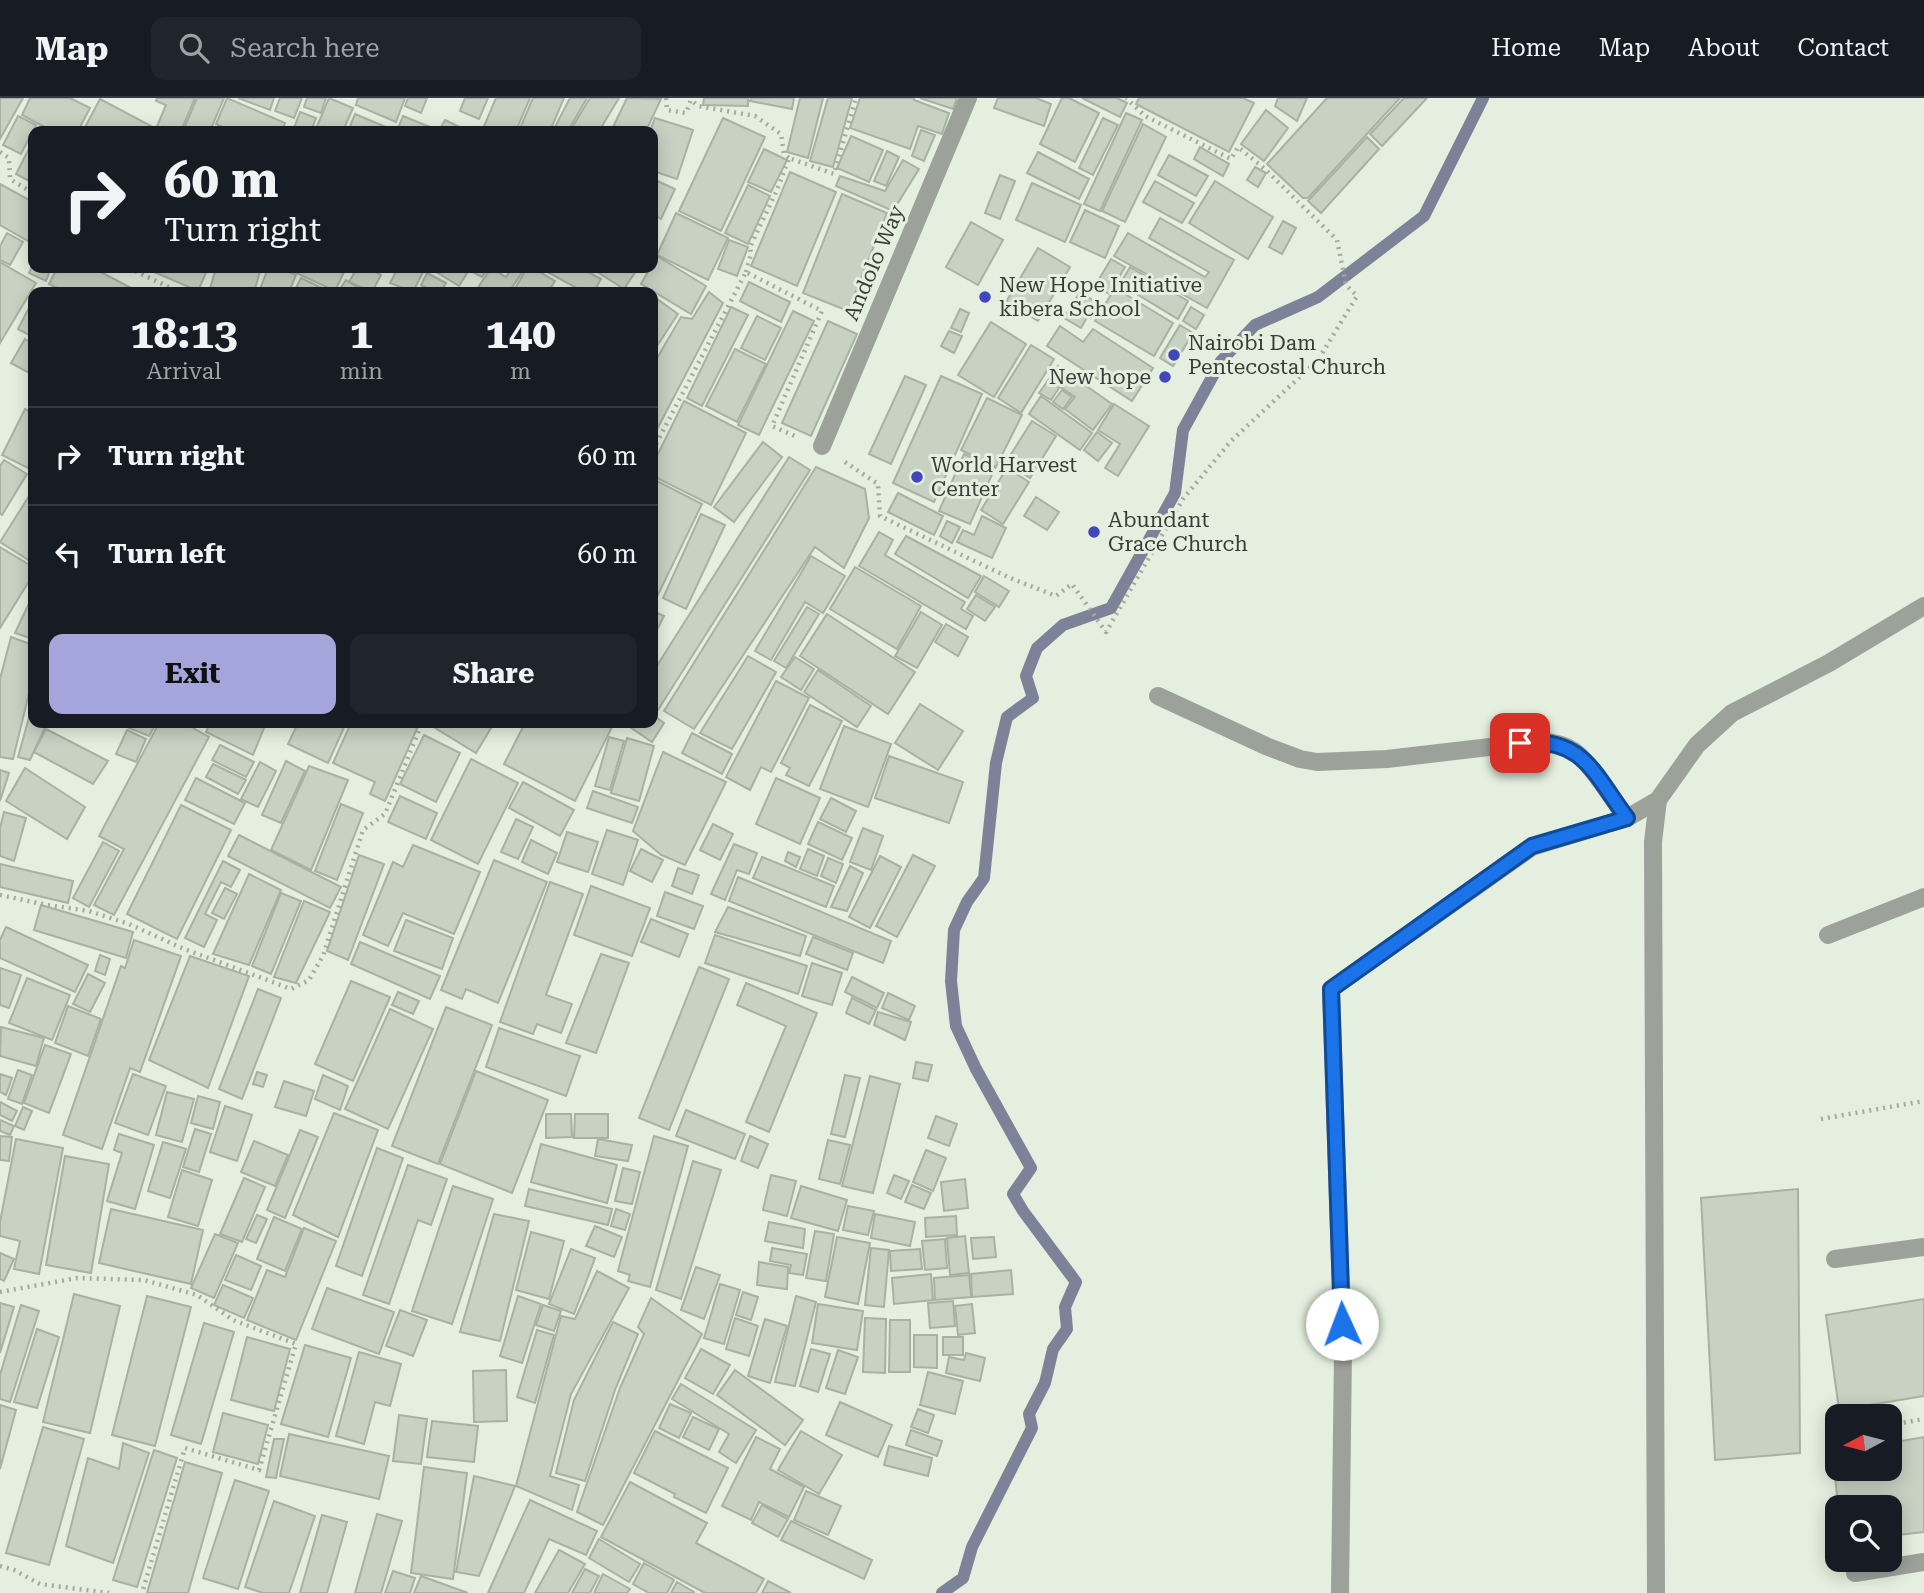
<!DOCTYPE html>
<style>
body{margin:0;font-family:"Roboto Serif",serif;background:#20242c;color:#f1f3f6;height:100vh;display:flex;flex-direction:column;font-size:26px;white-space:nowrap}
*{box-sizing:border-box;margin:0}
p{font-size:23px;color:#9ea1a6}
.icon{flex:none;width:38px;height:38px;fill:none;stroke:currentColor;stroke-width:2;stroke-linecap:round;stroke-linejoin:round}
.map{position:relative;flex:1;overflow:hidden}
.panel{position:absolute;left:28px;top:189px;width:630px;height:441px;display:flex;flex-direction:column;background:#171b24;border-radius:14px;box-shadow:0 4px 18px #0003}
.panel>*{flex:none}
.top-card{position:absolute;left:28px;top:28px;width:630px;height:147px;border-radius:14px;box-shadow:0 4px 18px #0003;background:#171b24;color:#f1f3f6;overflow:hidden}
.needle{width:46px;rotate:263deg}
.tools{position:absolute;left:1825px;top:1306px;display:grid;gap:14px}
.tools a{display:grid;place-items:center;width:77px;height:77px;border-radius:14px;background:#171b24;box-shadow:0 4px 18px #0003;font-size:35px}
.pin{position:absolute;display:grid;place-items:center;width:60px;height:60px;color:#fff;margin:-30px;border-radius:14px;box-shadow:0 4px 10px #0006}
.me{position:absolute;width:77px;margin:-38px;rotate:358deg;stroke-linejoin:round;filter:drop-shadow(0 0 5px #0008)}
.turn{display:flex;align-items:center;gap:24px;height:147px;padding:0 21px;font-size:32px}
.turn .icon{width:91px;height:91px;stroke-width:2.5}
.turn b{display:block;font-size:49px;line-height:60px}
.eta{display:flex;justify-content:space-evenly;align-items:center;height:119px;text-align:center}
.eta b{font-size:42px;font-weight:700;line-height:49px}
.action{display:flex;gap:14px;margin-top:auto;padding:14px 21px}
.action a{flex:1;height:80px;border-radius:14px;background:#a3a5db;color:#111;font-size:28px;font-weight:700;line-height:80px;text-align:center}
.action a+a{background:#20242c;color:#f1f3f6}
ul{padding:0;list-style:none}
li{display:flex;align-items:center;gap:21px;height:98px;padding:0 21px;border-top:2px solid #363941}
li div{flex:1}
li b{display:block;font-size:26px}
li em{font-style:normal}
header{display:flex;align-items:center;gap:42px;box-sizing:border-box;height:98px;padding:0 35px;background:#171b24;border-bottom:2px solid #363941}
header strong{font-size:33px}
nav{display:flex;gap:38px;margin-inline-start:auto;font-size:24px}
.search{width:490px;height:63px;background:#20242c;display:flex;align-items:center;gap:18px;box-sizing:border-box;padding:0 24px;border-radius:14px;color:#9ea1a6;font-size:26px}
.map>svg:first-child{display:block}
.lines{fill:none;stroke-linecap:round;stroke-linejoin:round}
.stream{stroke:#7c8298;stroke-width:12}
.building{fill:#c7d2c3;stroke:#a7b2a3;stroke-width:2}
.path{stroke:#a3ab9f;stroke-width:4.5;stroke-dasharray:2 5;stroke-linecap:butt}
.service{stroke:#9ca19a;stroke-width:18}
.minor{stroke:#9ca19a;stroke-width:18}
.route-casing{stroke:#114b97;stroke-width:18}
.route{stroke:#1a73e8;stroke-width:12}
.poi-dot{fill:#4346bb;stroke:#e4efdf;stroke-width:2.5}
.labels{text-anchor:middle;stroke-width:6;stroke-linejoin:round;paint-order:stroke}
.street-label{font-size:21px;fill:#393d37;stroke:#e4efdf}
.poi-label{font-size:21px;fill:#393d37;stroke:#e4efdf;text-anchor:start}
</style>
<header>
<strong>Map</strong>
<div class="search"><svg class="icon" aria-label="search" viewBox="0 0 24 24"><circle cx="10" cy="10" r="6"/><path d="M15 15l6 6"/></svg>Search here</div>
<nav><a>Home</a><a>Map</a><a>About</a><a>Contact</a></nav>
</header>
<div class="map">
<svg width="1924" height="1495" viewBox="0 0 1924 1495">
<rect width="100%" height="100%" fill="#e4efdf"/>
<g class="lines">
<!-- stream -->
<polyline class="stream" points="942,1495 963,1480 972,1449 1032,1330 1029,1316 1045,1285 1053,1251 1067,1231 1065,1209 1076,1184 1023,1113 1013,1096 1031,1070 976,971 956,928 951,883 954,832 967,804 984,780 996,665 1007,619 1033,600 1026,578 1037,550 1063,527 1111,510 1175,395 1183,332 1221,263 1255,227 1318,199 1424,118 1483,0"/>
</g>
<!-- building -->
<g class="building">
<polygon points="0,0 23,0 0,41"/>
<polygon points="30,0 70,0 90,10 78,33 52,33 22,17"/>
<polygon points="157,0 195,0 181,33 155,33 166,7 156,3"/>
<polygon points="197,0 224,0 210,33 183,33"/>
<polygon points="227,0 285,25 282,33 232,33 216,26"/>
<polygon points="238,0 274,0 270,12"/>
<polygon points="280,0 302,0 294,20 275,13"/>
<polygon points="307,0 326,0 321,15 304,9"/>
<polygon points="329,0 353,10 343,33 315,33"/>
<polygon points="358,0 405,0 396,24 356,7"/>
<polygon points="408,0 427,0 421,15 405,8"/>
<polygon points="465,0 488,0 479,21 460,13"/>
<polygon points="496,0 530,0 516,33 482,33"/>
<polygon points="533,0 564,0 550,33 519,33"/>
<polygon points="570,0 587,0 568,33 553,33"/>
<polygon points="590,0 619,0 599,33 570,33"/>
<polygon points="627,0 661,1 646,33 622,33 613,29"/>
<polygon points="704,0 748,0 748,8 703,7"/>
<polygon points="751,0 794,0 792,11 750,3"/>
<polygon points="800,0 823,0 808,60 787,54"/>
<polygon points="828,0 852,0 833,69 810,63"/>
<polygon points="860,0 914,0 914,2 949,15 942,36 918,28 910,51 850,30"/>
<polygon points="920,0 957,0 953,11"/>
<polygon points="998,0 1036,0 1051,6 1044,28 994,10"/>
<polygon points="1062,0 1069,0 1099,15 1075,64 1040,46"/>
<polygon points="1082,0 1117,0 1127,5 1120,19"/>
<polygon points="1139,0 1243,0 1254,5 1229,54 1136,6"/>
<polygon points="1278,0 1307,0 1297,23 1275,8"/>
<polygon points="1327,0 1400,0 1308,100 1303,100 1267,66"/>
<polygon points="1404,0 1427,0 1382,48 1370,36"/>
<polygon points="100,1 153,29 150,33 83,33"/>
<polygon points="1266,12 1288,30 1264,63 1241,46"/>
<polygon points="300,14 316,20 311,33 293,33"/>
<polygon points="1126,15 1142,22 1100,113 1084,106"/>
<polygon points="355,16 393,32 393,33 348,33"/>
<polygon points="18,18 36,27 21,56 3,47"/>
<polygon points="403,18 430,29 428,33 397,33"/>
<polygon points="655,20 693,32 677,81 653,73 653,33 650,33"/>
<polygon points="723,20 765,39 721,133 679,113"/>
<polygon points="1103,20 1118,27 1093,77 1079,70"/>
<polygon points="445,22 468,33 439,33"/>
<polygon points="1143,26 1166,39 1125,124 1102,113"/>
<polygon points="921,32 935,37 924,63 912,58"/>
<polygon points="851,38 883,52 869,84 837,70"/>
<polygon points="1367,39 1379,51 1321,115 1308,103"/>
<polygon points="33,43 33,85 16,76"/>
<polygon points="1200,49 1229,66 1223,78 1194,61"/>
<polygon points="764,51 787,62 771,94 748,84"/>
<polygon points="887,53 899,59 886,88 874,83"/>
<polygon points="1038,54 1089,81 1079,101 1027,75"/>
<polygon points="1169,57 1208,78 1196,98 1158,77"/>
<polygon points="903,62 919,71 893,113 836,88 840,78 885,93"/>
<polygon points="1255,69 1266,75 1258,89 1247,82"/>
<polygon points="790,74 836,94 797,188 751,168"/>
<polygon points="1000,77 1015,83 1000,121 985,115"/>
<polygon points="653,81 675,91 661,121 653,117"/>
<polygon points="1155,83 1194,105 1182,125 1143,104"/>
<polygon points="1215,83 1273,119 1248,161 1189,125"/>
<polygon points="1032,85 1081,107 1065,144 1016,122"/>
<polygon points="0,86 33,104 33,138 30,144 0,127"/>
<polygon points="748,87 770,98 748,146 725,135"/>
<polygon points="842,96 887,115 848,213 803,195"/>
<polygon points="1085,112 1119,128 1105,160 1070,144"/>
<polygon points="676,115 728,140 708,182 657,157"/>
<polygon points="1160,120 1234,162 1207,210 1114,158 1128,135 1205,179 1209,174 1149,140"/>
<polygon points="1283,123 1296,130 1282,156 1269,149"/>
<polygon points="971,124 1003,142 978,187 946,169"/>
<polygon points="7,135 23,144 10,167 0,162 0,148"/>
<polygon points="729,142 748,149 737,178 718,171"/>
<polygon points="1038,150 1070,169 1038,223 1006,204"/>
<polygon points="657,158 706,188 691,216 641,186 650,170 653,170"/>
<polygon points="1111,161 1125,169 1109,196 1095,188"/>
<polygon points="0,164 36,185 0,245"/>
<polygon points="33,166 33,170 51,170 46,183 29,175"/>
<polygon points="1130,169 1188,203 1178,221 1120,186"/>
<polygon points="57,170 93,170 137,193 65,194 49,186"/>
<polygon points="145,170 208,170 198,193"/>
<polygon points="216,170 261,170 254,194 209,194"/>
<polygon points="268,170 287,170 286,173 296,177 289,194 259,194"/>
<polygon points="291,170 346,170 335,193 290,172"/>
<polygon points="357,170 368,170 381,177 372,194 349,184"/>
<polygon points="398,170 425,170 413,194 390,185"/>
<polygon points="434,170 488,170 482,179 469,172 459,188 433,172"/>
<polygon points="491,170 506,179 512,170 525,170 509,194 475,194"/>
<polygon points="527,170 533,170 555,183 548,194 513,194"/>
<polygon points="540,170 581,170 601,181 594,194 584,194"/>
<polygon points="591,170 638,170 624,191"/>
<polygon points="427,175 446,185 441,194 434,194 421,187"/>
<polygon points="301,180 330,194 294,194"/>
<polygon points="346,182 358,190 366,194 338,194"/>
<polygon points="749,184 790,204 781,224 740,203"/>
<polygon points="1115,190 1173,225 1154,258 1095,223"/>
<polygon points="709,194 723,205 653,339 653,267 681,219 692,221"/>
<polygon points="1080,194 1096,204 1081,230 1064,220"/>
<polygon points="653,198 678,216 653,254"/>
<polygon points="33,202 33,239 18,231"/>
<polygon points="731,209 748,217 702,308 687,300"/>
<polygon points="1191,209 1204,217 1196,231 1183,223"/>
<polygon points="960,211 969,215 961,234 951,230"/>
<polygon points="793,213 814,223 759,337 738,327"/>
<polygon points="757,218 781,230 765,262 741,250"/>
<polygon points="828,223 857,236 811,338 782,325"/>
<polygon points="991,224 1026,246 994,299 958,277"/>
<polygon points="1180,227 1193,235 1173,268 1160,260"/>
<polygon points="1060,228 1083,244 1093,231 1153,270 1132,303 1047,248"/>
<polygon points="949,233 962,238 954,255 941,248"/>
<polygon points="25,241 33,246 33,277 11,265"/>
<polygon points="1031,247 1054,261 1021,315 998,300"/>
<polygon points="735,251 766,266 737,324 706,308"/>
<polygon points="1058,268 1112,306 1093,332 1065,311 1075,299 1049,281"/>
<polygon points="905,278 926,287 891,366 869,356"/>
<polygon points="941,278 982,296 934,404 893,385"/>
<polygon points="1049,281 1059,290 1051,302 1039,295"/>
<polygon points="1062,292 1072,299 1063,311 1053,304"/>
<polygon points="1041,298 1092,335 1080,352 1029,316"/>
<polygon points="987,300 1022,317 996,369 961,352"/>
<polygon points="684,303 746,335 711,407 653,378 653,366"/>
<polygon points="1114,306 1149,328 1118,378 1105,370 1120,346 1098,332"/>
<polygon points="25,311 33,315 33,358 28,370 2,357"/>
<polygon points="1032,323 1056,338 1030,380 1006,364"/>
<polygon points="1097,334 1112,345 1098,363 1084,352"/>
<polygon points="763,344 782,359 734,424 714,409"/>
<polygon points="964,356 995,370 970,426 939,413"/>
<polygon points="789,359 810,372 658,612 653,609 653,574"/>
<polygon points="4,362 27,376 2,417 0,416 0,368"/>
<polygon points="816,369 865,391 869,420 844,470 815,449 694,631 664,613"/>
<polygon points="1007,370 1029,384 1003,426 981,412"/>
<polygon points="657,383 702,406 653,507 653,392"/>
<polygon points="31,395 33,396 33,465 0,444"/>
<polygon points="898,395 943,418 934,437 888,414"/>
<polygon points="1036,399 1059,414 1047,432 1024,418"/>
<polygon points="701,416 725,427 686,511 663,500"/>
<polygon points="982,418 1006,430 992,460 957,444 963,432 974,437"/>
<polygon points="947,423 960,429 952,445 940,438"/>
<polygon points="879,434 893,442 885,457 965,504 961,511 973,518 966,531 859,468"/>
<polygon points="906,438 981,478 968,500 895,456"/>
<polygon points="0,449 33,469 33,477 0,530"/>
<polygon points="811,458 845,478 823,515 805,504 771,562 755,553"/>
<polygon points="855,469 921,508 897,551 830,511"/>
<polygon points="984,478 1009,493 999,509 975,494"/>
<polygon points="33,497 33,541 15,535"/>
<polygon points="976,497 995,509 985,523 967,511"/>
<polygon points="807,509 819,516 786,570 774,563"/>
<polygon points="653,513 664,518 654,538 653,537"/>
<polygon points="921,514 942,527 917,570 895,558"/>
<polygon points="827,516 915,574 888,616 800,558"/>
<polygon points="946,526 968,539 958,558 935,544"/>
<polygon points="11,539 33,547 33,579 13,661 0,659 0,581"/>
<polygon points="748,558 776,574 732,651 700,635"/>
<polygon points="795,559 814,571 801,592 781,579"/>
<polygon points="818,572 871,608 857,629 804,594"/>
<polygon points="776,583 809,600 771,674 761,669 750,692 726,679"/>
<polygon points="33,605 33,625 47,625 30,662 18,659"/>
<polygon points="920,606 963,633 938,672 895,645"/>
<polygon points="810,607 842,623 809,688 786,677 790,670 781,665"/>
<polygon points="653,617 664,625 652,644 624,625 653,625"/>
<polygon points="132,625 156,625 149,638 129,630"/>
<polygon points="159,625 184,625 209,639 114,817 94,807 124,751 99,738"/>
<polygon points="210,625 266,625 253,657 206,634"/>
<polygon points="298,625 346,625 328,665 288,646"/>
<polygon points="351,625 419,626 385,703 370,696 375,684 333,665"/>
<polygon points="427,625 494,625 476,655"/>
<polygon points="525,625 614,625 575,703 504,666"/>
<polygon points="844,628 891,646 868,709 820,691"/>
<polygon points="46,631 108,663 93,686 34,654"/>
<polygon points="127,632 146,641 136,664 116,656"/>
<polygon points="692,635 732,656 722,676 682,655"/>
<polygon points="424,637 460,655 436,704 400,686"/>
<polygon points="609,639 624,643 610,692 595,688"/>
<polygon points="627,640 654,648 639,703 611,695"/>
<polygon points="220,647 254,664 246,679 212,662"/>
<polygon points="663,654 726,684 685,767 661,757 633,733"/>
<polygon points="889,658 963,684 949,725 875,700"/>
<polygon points="471,661 518,685 478,766 431,742"/>
<polygon points="286,663 305,673 281,725 262,717"/>
<polygon points="260,664 276,673 258,709 241,701"/>
<polygon points="213,666 246,682 238,696 206,679"/>
<polygon points="309,668 348,682 311,772 271,752"/>
<polygon points="25,670 85,709 67,741 6,703"/>
<polygon points="0,672 9,675 0,703"/>
<polygon points="196,680 245,705 234,726 185,702"/>
<polygon points="776,680 820,700 800,746 756,726"/>
<polygon points="523,684 574,712 560,738 509,710"/>
<polygon points="593,693 638,709 632,725 587,710"/>
<polygon points="400,698 437,715 426,741 388,724"/>
<polygon points="831,700 856,713 846,734 820,721"/>
<polygon points="341,706 363,715 337,782 315,773"/>
<polygon points="181,707 231,732 177,841 127,816"/>
<polygon points="4,714 26,720 14,763 0,758 0,730"/>
<polygon points="516,721 533,729 518,761 501,754"/>
<polygon points="818,724 852,740 842,762 808,746"/>
<polygon points="713,726 733,736 720,762 700,752"/>
<polygon points="863,730 883,738 871,772 850,764"/>
<polygon points="607,732 638,742 623,787 592,776"/>
<polygon points="567,734 598,744 588,774 557,764"/>
<polygon points="239,737 341,789 330,810 228,758"/>
<polygon points="531,742 557,755 548,776 522,764"/>
<polygon points="103,744 119,753 89,809 73,800"/>
<polygon points="734,746 757,755 749,776 737,772 725,802 711,796"/>
<polygon points="413,747 480,774 454,836 403,815 388,848 363,837 393,764 403,769"/>
<polygon points="641,751 663,762 652,784 630,773"/>
<polygon points="808,751 824,758 817,778 800,771"/>
<polygon points="788,754 800,759 796,769 785,763"/>
<polygon points="359,757 384,766 348,862 327,853"/>
<polygon points="913,757 935,768 897,839 876,828"/>
<polygon points="880,758 901,769 870,830 849,819"/>
<polygon points="762,759 834,788 826,809 753,780"/>
<polygon points="828,760 843,766 836,785 821,778"/>
<polygon points="494,762 547,784 498,905 466,891 462,901 441,892"/>
<polygon points="223,763 240,772 231,789 221,784 205,816 217,822 204,849 185,840"/>
<polygon points="0,766 73,783 68,805 0,789"/>
<polygon points="850,768 863,775 847,813 831,809"/>
<polygon points="678,770 699,777 692,796 672,788"/>
<polygon points="249,776 281,792 249,867 213,856"/>
<polygon points="738,779 891,843 883,865 729,803"/>
<polygon points="550,784 583,796 546,897 572,906 561,935 537,926 533,936 500,924"/>
<polygon points="591,788 650,810 632,858 574,837"/>
<polygon points="225,790 237,796 224,821 212,815"/>
<polygon points="665,794 703,808 694,831 657,818"/>
<polygon points="281,795 301,803 271,876 252,868"/>
<polygon points="304,803 330,814 296,885 274,879"/>
<polygon points="41,807 133,834 126,860 34,832"/>
<polygon points="728,809 806,838 800,858 715,834"/>
<polygon points="651,821 688,836 679,859 641,844"/>
<polygon points="406,822 453,840 442,871 394,853"/>
<polygon points="6,829 88,867 75,894 0,860 0,842"/>
<polygon points="715,837 807,868 798,896 705,865"/>
<polygon points="813,839 853,855 847,872 806,856"/>
<polygon points="134,842 181,858 140,974 130,970 102,1051 63,1037 121,868 125,870"/>
<polygon points="360,844 440,878 430,901 351,866"/>
<polygon points="601,856 629,865 596,955 566,945"/>
<polygon points="100,857 110,861 105,877 95,873"/>
<polygon points="190,858 249,878 208,990 149,962"/>
<polygon points="812,865 842,875 832,907 802,898"/>
<polygon points="699,869 729,881 669,1032 639,1020"/>
<polygon points="0,870 21,877 9,910 0,907"/>
<polygon points="88,876 105,885 90,914 73,906"/>
<polygon points="852,879 884,895 877,910 845,894"/>
<polygon points="27,880 70,897 52,942 9,925"/>
<polygon points="351,883 390,899 353,983 315,966"/>
<polygon points="746,885 817,915 769,1034 746,1024 786,928 737,907"/>
<polygon points="258,891 281,900 242,1001 219,991"/>
<polygon points="398,894 419,903 413,916 392,907"/>
<polygon points="888,895 915,908 909,922 882,910"/>
<polygon points="852,900 876,912 869,926 846,915"/>
<polygon points="68,908 101,921 88,958 55,945"/>
<polygon points="446,909 492,927 438,1066 392,1048"/>
<polygon points="390,911 433,931 388,1031 345,1011"/>
<polygon points="878,914 911,924 905,942 874,927"/>
<polygon points="1,929 44,940 36,968 0,958"/>
<polygon points="499,930 580,958 566,998 486,969"/>
<polygon points="45,947 71,956 49,1015 24,1005"/>
<polygon points="916,964 932,967 928,983 913,980"/>
<polygon points="18,972 32,977 22,1006 8,1001"/>
<polygon points="476,973 548,1002 512,1095 440,1066"/>
<polygon points="257,974 267,977 263,989 253,986"/>
<polygon points="0,976 12,980 6,997 0,994"/>
<polygon points="133,976 166,988 148,1037 115,1025"/>
<polygon points="323,977 348,988 340,1012 315,1001"/>
<polygon points="845,977 860,980 845,1039 831,1036"/>
<polygon points="870,978 900,986 873,1095 842,1088"/>
<polygon points="284,983 314,993 306,1018 275,1009"/>
<polygon points="167,994 194,1001 182,1044 156,1037"/>
<polygon points="198,998 220,1004 213,1031 191,1025"/>
<polygon points="0,1004 17,1013 12,1023 0,1017"/>
<polygon points="225,1008 252,1017 237,1063 210,1054"/>
<polygon points="23,1009 32,1013 24,1032 15,1028"/>
<polygon points="686,1012 745,1036 735,1061 676,1038"/>
<polygon points="334,1015 378,1032 338,1139 293,1117"/>
<polygon points="546,1016 571,1016 572,1039 546,1040"/>
<polygon points="575,1016 608,1016 608,1040 574,1040"/>
<polygon points="936,1018 957,1026 949,1048 928,1040"/>
<polygon points="0,1022 14,1028 10,1037 0,1033"/>
<polygon points="195,1031 211,1036 199,1074 183,1069"/>
<polygon points="300,1032 318,1039 285,1120 267,1112"/>
<polygon points="119,1036 154,1047 135,1111 107,1103 122,1055 114,1052"/>
<polygon points="0,1038 12,1039 9,1063 0,1062"/>
<polygon points="654,1038 688,1048 650,1189 628,1183 630,1177 618,1173"/>
<polygon points="750,1038 768,1046 758,1070 741,1063"/>
<polygon points="16,1041 63,1050 39,1176 14,1171 20,1143 0,1138 0,1124"/>
<polygon points="598,1041 632,1047 628,1063 595,1058"/>
<polygon points="828,1042 850,1047 840,1086 819,1081"/>
<polygon points="254,1043 288,1057 275,1088 241,1074"/>
<polygon points="163,1044 186,1051 170,1100 148,1093"/>
<polygon points="541,1046 617,1067 607,1105 531,1084"/>
<polygon points="377,1050 403,1060 362,1178 336,1168"/>
<polygon points="926,1052 946,1060 933,1093 913,1084"/>
<polygon points="65,1058 109,1066 91,1175 46,1167"/>
<polygon points="693,1063 721,1072 681,1201 656,1192"/>
<polygon points="408,1067 447,1081 431,1127 418,1122 389,1206 363,1197"/>
<polygon points="623,1070 640,1074 632,1106 615,1103"/>
<polygon points="182,1072 212,1082 198,1128 168,1119"/>
<polygon points="771,1077 796,1083 787,1118 763,1112"/>
<polygon points="894,1077 909,1083 901,1101 887,1095"/>
<polygon points="244,1080 265,1089 242,1144 220,1136"/>
<polygon points="965,1081 968,1110 944,1113 941,1084"/>
<polygon points="912,1087 931,1095 924,1111 905,1104"/>
<polygon points="453,1088 493,1101 452,1226 412,1213"/>
<polygon points="801,1088 847,1102 838,1133 791,1120"/>
<polygon points="529,1091 612,1111 608,1127 525,1108"/>
<polygon points="1798,1091 1800,1355 1715,1362 1701,1100"/>
<polygon points="848,1108 874,1113 868,1137 843,1132"/>
<polygon points="111,1111 203,1132 191,1186 99,1165"/>
<polygon points="616,1111 630,1116 625,1132 611,1128"/>
<polygon points="494,1116 529,1123 500,1243 460,1234"/>
<polygon points="875,1116 915,1124 910,1148 871,1140"/>
<polygon points="257,1117 267,1121 256,1145 246,1141"/>
<polygon points="956,1118 957,1137 926,1139 925,1120"/>
<polygon points="274,1119 302,1131 285,1173 257,1161"/>
<polygon points="769,1124 805,1131 803,1150 765,1143"/>
<polygon points="595,1128 622,1139 614,1159 586,1148"/>
<polygon points="304,1130 336,1143 296,1242 247,1222 267,1172 285,1179"/>
<polygon points="815,1133 834,1136 826,1183 806,1180"/>
<polygon points="531,1134 564,1143 549,1201 516,1192"/>
<polygon points="215,1136 238,1145 214,1200 191,1190"/>
<polygon points="965,1138 969,1175 950,1177 947,1140"/>
<polygon points="837,1139 870,1145 858,1206 825,1199"/>
<polygon points="994,1139 996,1159 973,1161 971,1140"/>
<polygon points="945,1141 947,1170 925,1172 922,1143"/>
<polygon points="772,1150 807,1156 803,1177 789,1175 791,1167 770,1163"/>
<polygon points="871,1150 889,1152 884,1209 865,1207"/>
<polygon points="571,1151 595,1160 574,1216 549,1206"/>
<polygon points="920,1151 922,1171 891,1173 890,1153"/>
<polygon points="0,1155 14,1161 4,1183 0,1181"/>
<polygon points="236,1157 261,1168 251,1192 225,1182"/>
<polygon points="759,1164 788,1169 787,1191 757,1187"/>
<polygon points="696,1169 720,1177 704,1221 681,1212"/>
<polygon points="1011,1172 1013,1196 972,1199 971,1176"/>
<polygon points="597,1173 629,1190 571,1296 550,1378 579,1387 572,1412 516,1388 561,1218 575,1221"/>
<polygon points="931,1176 933,1202 894,1206 892,1180"/>
<polygon points="969,1177 971,1199 935,1202 934,1180"/>
<polygon points="720,1186 740,1192 724,1246 704,1240"/>
<polygon points="223,1187 253,1200 244,1220 214,1207"/>
<polygon points="327,1190 394,1214 379,1256 312,1231"/>
<polygon points="743,1194 758,1199 751,1222 736,1217"/>
<polygon points="74,1196 120,1208 90,1335 43,1324"/>
<polygon points="147,1198 191,1209 155,1348 112,1337"/>
<polygon points="518,1198 541,1206 522,1265 500,1258"/>
<polygon points="796,1198 816,1204 795,1288 775,1284"/>
<polygon points="651,1200 702,1236 603,1427 577,1414 620,1290 644,1236 638,1229"/>
<polygon points="1924,1201 1924,1298 1839,1312 1826,1217"/>
<polygon points="953,1203 955,1228 930,1230 928,1205"/>
<polygon points="0,1205 14,1209 0,1255"/>
<polygon points="818,1206 863,1213 857,1252 812,1245"/>
<polygon points="972,1206 975,1235 958,1237 955,1208"/>
<polygon points="21,1207 39,1213 10,1304 0,1301 0,1277"/>
<polygon points="543,1207 561,1213 554,1233 536,1227"/>
<polygon points="400,1212 427,1222 413,1258 386,1248"/>
<polygon points="735,1220 758,1228 749,1258 726,1251"/>
<polygon points="865,1220 886,1221 885,1275 863,1274"/>
<polygon points="765,1221 787,1228 770,1285 748,1278"/>
<polygon points="890,1222 910,1222 910,1274 889,1274"/>
<polygon points="613,1224 638,1236 615,1292 585,1383 556,1375 574,1302"/>
<polygon points="204,1225 234,1234 201,1346 171,1337"/>
<polygon points="37,1231 59,1239 37,1310 14,1304"/>
<polygon points="537,1232 554,1237 535,1305 517,1299"/>
<polygon points="914,1237 937,1237 937,1270 914,1269"/>
<polygon points="247,1239 290,1251 274,1313 231,1302"/>
<rect x="943" y="1239" width="20" height="18"/>
<polygon points="305,1247 351,1260 328,1339 281,1326"/>
<polygon points="701,1251 730,1267 713,1296 685,1280"/>
<polygon points="811,1251 830,1256 818,1294 800,1288"/>
<polygon points="838,1252 858,1259 845,1296 826,1290"/>
<polygon points="359,1254 401,1266 390,1308 375,1304 364,1346 336,1338"/>
<polygon points="966,1255 985,1260 980,1283 946,1275 949,1259 964,1262"/>
<polygon points="506,1272 507,1323 474,1324 473,1273"/>
<polygon points="735,1272 803,1322 785,1347 717,1297"/>
<polygon points="928,1274 963,1283 955,1316 920,1307"/>
<polygon points="681,1286 756,1332 736,1365 719,1354 729,1336 672,1301"/>
<polygon points="840,1304 892,1327 878,1359 826,1337"/>
<polygon points="670,1306 691,1315 679,1340 659,1330"/>
<polygon points="0,1307 16,1312 0,1371"/>
<polygon points="918,1311 934,1317 928,1335 911,1329"/>
<polygon points="223,1315 268,1327 258,1366 213,1354"/>
<polygon points="399,1317 427,1321 421,1366 393,1363"/>
<polygon points="693,1319 719,1331 709,1352 683,1339"/>
<polygon points="432,1323 478,1328 474,1364 427,1359"/>
<polygon points="43,1329 84,1341 49,1467 6,1455"/>
<polygon points="911,1332 942,1343 937,1358 906,1347"/>
<polygon points="655,1333 728,1370 706,1415 674,1399 675,1396 634,1375"/>
<polygon points="801,1333 842,1357 819,1396 778,1372"/>
<polygon points="289,1336 389,1358 379,1401 280,1378"/>
<polygon points="756,1339 780,1351 770,1371 804,1389 789,1419 759,1404 751,1422 722,1408"/>
<polygon points="1924,1339 1924,1434 1890,1438 1890,1409 1838,1409 1833,1355 1838,1354 1838,1370 1890,1370 1890,1345"/>
<polygon points="274,1341 284,1341 276,1380 266,1379"/>
<polygon points="123,1345 149,1355 113,1465 66,1448 88,1360 119,1371"/>
<polygon points="889,1348 932,1360 928,1378 884,1367"/>
<polygon points="154,1352 177,1360 137,1489 113,1482"/>
<polygon points="185,1364 222,1375 188,1495 147,1495"/>
<polygon points="424,1369 467,1375 453,1481 411,1475"/>
<polygon points="474,1378 515,1388 479,1478 456,1474"/>
<polygon points="235,1382 269,1393 238,1491 203,1480"/>
<polygon points="630,1384 707,1425 696,1445 764,1481 756,1495 705,1495 601,1439"/>
<polygon points="806,1393 841,1408 828,1437 794,1422"/>
<polygon points="530,1402 597,1433 586,1457 549,1441 524,1495 488,1495"/>
<polygon points="274,1403 315,1418 289,1495 263,1495 245,1489"/>
<polygon points="762,1407 788,1421 778,1439 752,1425"/>
<polygon points="377,1416 402,1423 381,1495 355,1495"/>
<polygon points="322,1417 347,1424 327,1495 300,1495"/>
<polygon points="791,1423 872,1462 864,1481 781,1442"/>
<polygon points="599,1441 640,1466 629,1484 589,1460"/>
<polygon points="559,1452 585,1466 568,1495 535,1495"/>
<polygon points="644,1465 674,1482 667,1495 649,1495 633,1486"/>
<polygon points="585,1471 599,1478 590,1495 572,1495"/>
<polygon points="393,1473 415,1480 410,1495 385,1495"/>
<polygon points="603,1476 630,1491 627,1495 594,1495"/>
<polygon points="421,1478 468,1495 414,1495"/>
<polygon points="768,1483 791,1495 762,1495"/>
<polygon points="677,1484 694,1494 694,1495 671,1495"/>
</g>
<g class="lines">
<!-- path -->
<g class="path">
<polyline points="666,0 667,12 686,15 691,2 698,8 755,18 781,36 784,56 789,60"/>
<polyline points="0,54 9,60 10,81 33,95"/>
<polyline points="129,170 179,194"/>
<polyline points="746,174 751,156 750,149 777,92 789,60 834,76 856,0"/>
<polyline points="653,352 746,174 822,213 772,328 797,339"/>
<polyline points="845,364 878,386 880,418 1010,480 1056,498 1072,486 1106,534 1183,401 1231,343 1318,262 1357,198 1346,187 1337,142 1265,71 1238,49 1231,61 1145,18 1126,0"/>
<polyline points="0,797 47,807 89,813 129,826 182,850 291,891 309,882 323,858 363,732 385,716 422,625"/>
<polyline points="1821,1021 1924,1003"/>
<polyline points="0,1194 77,1180 144,1182 197,1197 233,1222 296,1246 259,1372 185,1350 142,1495"/>
<polyline points="1890,1327 1924,1321"/>
<polyline points="0,1468 14,1472 40,1486 109,1495"/>
</g>
<!-- service -->
<path class="service" d="M1158 598 1266 648 1300 661 1317 664 1387 661 1541 643C1553 645 1564 646 1574 653 1591 665 1613 703 1627 720"/>
<!-- minor -->
<g class="minor">
<polyline points="822,348 968,0"/>
<polyline points="1828,837 1924,799"/>
<polyline points="1835,1161 1924,1149"/>
<polyline points="1855,1475 1924,1464"/>
<polyline points="1340,1495 1343,1253 1331,891 1532,749 1627,720 1658,702 1697,647 1732,615 1829,565 1924,508"/>
<polyline points="1656,1495 1653,744 1658,702"/>
</g>
</g>
<g class="lines">
<!-- route casing -->
<g class="route-casing">
<path id="route" d="M1342 1226 1331 891 1532 748 1627 720C1594 676 1583 638 1520 645"/>
</g>
<!-- route -->
<use href="#route" class="route"/>
</g>
<!-- markers -->
<g class="poi-dot">
<circle cx="985" cy="199" r="7"/>
<circle cx="1174" cy="257" r="7"/>
<circle cx="1165" cy="279" r="7"/>
<circle cx="917" cy="379" r="7"/>
<circle cx="1094" cy="434" r="7"/>
</g>
<g class="labels">
<!-- street labels -->
<g class="street-label">
<text transform="translate(874 165) rotate(-67)" y="7">Andolo Way</text>
</g>
<!-- poi labels -->
<g class="poi-label">
<text x="999" y="194">New Hope Initiative<tspan x="999" dy="24">kibera School</tspan></text>
<text x="1188" y="252">Nairobi Dam<tspan x="1188" dy="24">Pentecostal Church</tspan></text>
<text x="1151" y="286" text-anchor="end">New hope</text>
<text x="931" y="374">World Harvest<tspan x="931" dy="24">Center</tspan></text>
<text x="1108" y="429">Abundant<tspan x="1108" dy="24">Grace Church</tspan></text>
</g>
</g>
</svg>
<div class="tools">
<a><svg class="needle" viewBox="-14 -14 28 28"><path d="M0-13l5 13h-10z" fill="#e53935"/><path d="M0 13l5-13h-10z" fill="#9ea1a6"/></svg></a>
<a><svg class="icon" aria-label="search" viewBox="0 0 24 24"><circle cx="10" cy="10" r="6"/><path d="M15 15l6 6"/></svg></a>
</div>
<div class="pin" style="left:1520px;top:645px;background:#d93025"><svg class="icon" aria-label="arrive" viewBox="0 0 24 24"><path d="M6 21V4h12l-3 4 3 4H6"/></svg></div>
<svg class="me" style="left:1342px;top:1226px" viewBox="-20 -20 40 40"><circle r="19" fill="#fff"/><path d="M0-13L10 11 0 6-10 11z" fill="#1a73e8"/></svg>
<div class="top-card">
<div class="turn"><svg class="icon" aria-label="right" viewBox="0 0 24 24"><path d="M7 20v-9h11M14 6l5 5-5 5"/></svg><div><b>60 m</b>Turn right</div></div>
</div>
<section class="panel">
<div class="eta">
<div><b>18:13</b><p>Arrival</p></div>
<div><b>1</b><p>min</p></div>
<div><b>140</b><p>m</p></div>
</div>
<ul>
<li><svg class="icon" aria-label="right" viewBox="0 0 24 24"><path d="M7 20v-9h11M14 6l5 5-5 5"/></svg><div><b>Turn right</b></div><em>60 m</em></li>
<li><svg class="icon" aria-label="left" viewBox="0 0 24 24"><path d="M17 20v-9H6M10 6l-5 5 5 5"/></svg><div><b>Turn left</b></div><em>60 m</em></li>
</ul>
<div class="action"><a>Exit</a><a>Share</a></div>
</section>
</div>
